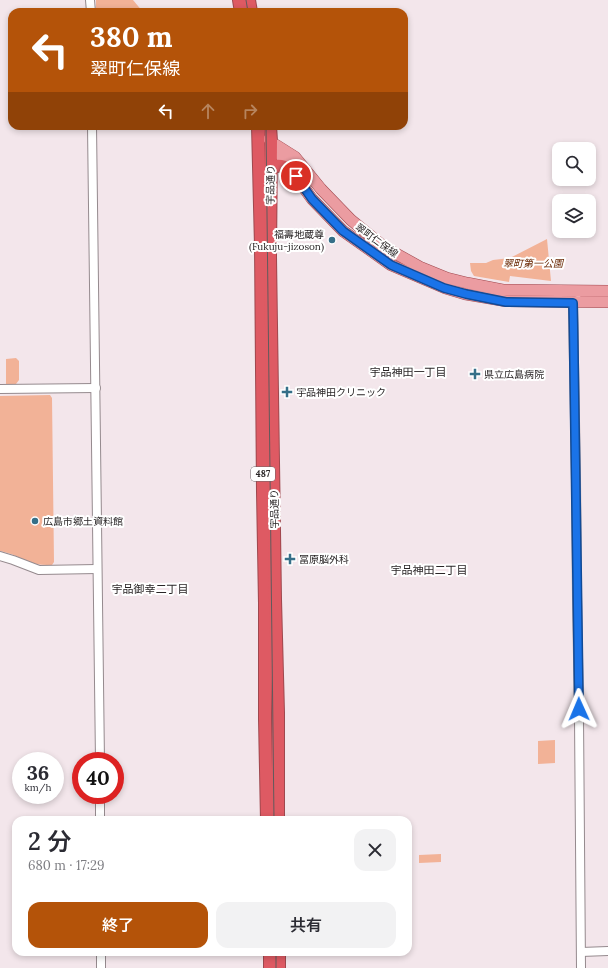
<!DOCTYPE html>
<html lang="ja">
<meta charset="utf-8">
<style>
body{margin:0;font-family:Lora,"Noto Sans JP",serif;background:#f2f2f3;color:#2b2b33;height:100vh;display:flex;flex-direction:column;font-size:15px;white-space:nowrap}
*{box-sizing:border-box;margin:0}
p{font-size:13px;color:#7c7c81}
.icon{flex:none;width:22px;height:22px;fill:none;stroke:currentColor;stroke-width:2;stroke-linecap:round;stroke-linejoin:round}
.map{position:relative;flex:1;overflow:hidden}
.side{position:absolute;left:12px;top:816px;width:400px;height:140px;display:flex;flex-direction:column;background:#fff;border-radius:12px;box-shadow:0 2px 6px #0003}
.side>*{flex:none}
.hud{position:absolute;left:8px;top:8px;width:400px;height:122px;border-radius:12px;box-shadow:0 2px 6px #0003;background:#b45309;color:#fff;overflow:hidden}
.tools{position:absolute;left:552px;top:142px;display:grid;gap:8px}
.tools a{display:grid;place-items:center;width:44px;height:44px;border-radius:8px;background:#fff;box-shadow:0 2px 6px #0003;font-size:20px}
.speed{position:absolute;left:12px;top:752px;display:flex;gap:8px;font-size:20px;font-weight:700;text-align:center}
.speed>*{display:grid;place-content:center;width:52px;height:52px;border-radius:50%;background:#fff;box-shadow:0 2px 6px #0003;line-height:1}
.speed small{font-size:10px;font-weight:400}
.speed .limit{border:6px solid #d22;background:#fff;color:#111}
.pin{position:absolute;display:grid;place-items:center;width:34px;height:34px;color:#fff;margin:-17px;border:2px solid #fff;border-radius:50%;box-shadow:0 1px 4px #0007}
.me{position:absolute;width:44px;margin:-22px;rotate:359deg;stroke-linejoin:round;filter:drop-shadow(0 0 3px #0008)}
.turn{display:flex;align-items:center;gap:14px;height:84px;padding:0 16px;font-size:18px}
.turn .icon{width:52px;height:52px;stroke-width:2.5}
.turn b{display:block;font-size:28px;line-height:34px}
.lanes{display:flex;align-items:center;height:38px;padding:0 16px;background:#0003;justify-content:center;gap:20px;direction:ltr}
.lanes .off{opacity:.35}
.round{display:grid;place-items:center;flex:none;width:42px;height:42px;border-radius:12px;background:#f2f2f3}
.overview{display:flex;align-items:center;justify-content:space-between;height:68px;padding:0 16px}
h1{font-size:24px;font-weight:600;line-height:30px}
.button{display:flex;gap:8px;margin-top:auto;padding:8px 16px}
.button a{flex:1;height:46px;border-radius:12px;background:#b45309;color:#fff;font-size:16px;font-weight:600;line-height:46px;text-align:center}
.button a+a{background:#f2f2f3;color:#2b2b33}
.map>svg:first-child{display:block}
.green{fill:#f2b297}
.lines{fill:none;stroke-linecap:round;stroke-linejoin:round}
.minor-casing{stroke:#958a8e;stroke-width:10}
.major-casing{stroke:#9f484e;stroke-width:12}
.highway-casing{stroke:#9f484e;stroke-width:14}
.minor{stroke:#fff;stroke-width:8}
.major{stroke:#eb9ca1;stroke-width:11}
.highway{stroke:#de5a63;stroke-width:12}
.tram{stroke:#605a5c;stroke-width:1}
.route-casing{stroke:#114b97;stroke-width:10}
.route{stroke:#1a73e8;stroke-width:7}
.poi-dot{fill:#356f88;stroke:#fff;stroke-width:1.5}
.labels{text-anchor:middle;stroke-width:4;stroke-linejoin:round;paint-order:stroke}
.shield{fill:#fff;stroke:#6a6768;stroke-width:1}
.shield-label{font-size:9px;font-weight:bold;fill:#2a2627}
.street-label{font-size:10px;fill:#2a2627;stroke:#fff}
.poi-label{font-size:10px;fill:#2a2627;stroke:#fff;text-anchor:start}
.park-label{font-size:10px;font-style:italic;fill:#6a2905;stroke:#fff}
.neighbourhood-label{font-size:11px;fill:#2a2627;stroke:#fff}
</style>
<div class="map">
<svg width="608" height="968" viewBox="0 0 608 968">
<rect width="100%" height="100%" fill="#f3e6eb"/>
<!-- green -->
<g class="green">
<polygon points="96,0 133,0 143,12 96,12"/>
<polygon points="547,239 551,281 510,276 509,282 474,276 471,271 470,263 486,263 493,260 510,258"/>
<polygon points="16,358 19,361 19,380 16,384 6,384 6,359"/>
<path d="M50 395 52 398 54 562 52 565C45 565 39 565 33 563 21 559 12 553 0 551V396Z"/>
<polygon points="555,740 555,763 538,764 538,741"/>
<polygon points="441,854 441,862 419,863 419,855"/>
</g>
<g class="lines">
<!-- minor casing -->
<g class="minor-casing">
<g id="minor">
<polyline points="90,0 91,12"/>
<polyline points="92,126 100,761"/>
<polyline points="578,300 573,303 576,480 577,597 579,717 581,968"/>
<polyline points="0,389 96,388"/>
<polyline points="0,556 13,560 39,570 97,569"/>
<polyline points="100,795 100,820"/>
<polyline points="101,952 101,968"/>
<polyline points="581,952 608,951"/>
</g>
</g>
<!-- major casing -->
<g class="major-casing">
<g id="major">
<polyline points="269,139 312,199 343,231 391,265 445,288 465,294 506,301 608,302"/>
<polyline points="276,145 295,157 321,189 351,220 384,247 420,267 447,278 467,283 503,290 608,291"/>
</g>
</g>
<!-- highway casing -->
<g class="highway-casing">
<g id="highway">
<polyline points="239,0 241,12"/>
<polyline points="249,0 251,12"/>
<polyline points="258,126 261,246 263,492 265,603 265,719 267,820"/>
<polyline points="270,126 271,141 270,257 275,599 278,713 278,820"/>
<path d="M270 167C283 163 287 168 296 176"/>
<polyline points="270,952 270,968"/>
<polyline points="279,952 279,968"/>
</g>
</g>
<!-- minor -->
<use href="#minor" class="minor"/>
<!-- major -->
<use href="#major" class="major"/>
<!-- highway -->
<use href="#highway" class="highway"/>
<!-- tram -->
<g class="tram">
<polyline points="246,0 248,12"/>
<polyline points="266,126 274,820"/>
<polyline points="276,952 276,968"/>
</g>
</g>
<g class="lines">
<!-- route casing -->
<g class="route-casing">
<path id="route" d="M296 176 312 199 343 231 391 265 444 288 466 294 506 302 573 303C576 438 576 573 579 709"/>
</g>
<!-- route -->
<use href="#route" class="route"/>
</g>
<!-- markers -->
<g class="poi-dot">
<circle cx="332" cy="240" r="4"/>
<path d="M473 368h4v4h4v4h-4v4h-4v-4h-4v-4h4z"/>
<path d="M285 386h4v4h4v4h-4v4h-4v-4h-4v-4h4z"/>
<circle cx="35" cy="521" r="4"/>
<path d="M288 553h4v4h4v4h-4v4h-4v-4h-4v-4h4z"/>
</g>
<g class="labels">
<!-- shield labels -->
<rect class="shield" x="251" y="467" width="24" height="14" rx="3"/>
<g class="shield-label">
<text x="263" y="477">487</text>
</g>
<!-- street labels -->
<g class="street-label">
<text transform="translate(270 185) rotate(-89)" y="4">宇品通り</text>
<text transform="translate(377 240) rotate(36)" y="4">翠町仁保線</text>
<text transform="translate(274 509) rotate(-90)" y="4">宇品通り</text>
</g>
<!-- poi labels -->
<g class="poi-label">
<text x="324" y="238" text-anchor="end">福壽地蔵尊<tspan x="324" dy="12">(Fukuju-jizoson)</tspan></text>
<text x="484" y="378">県立広島病院</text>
<text x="296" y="396">宇品神田クリニック</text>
<text x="43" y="525">広島市郷土資料館</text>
<text x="299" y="563">冨原脳外科</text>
</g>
<!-- park labels -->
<g class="park-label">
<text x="533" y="267">翠町第一公園</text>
</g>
<!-- neighbourhood labels -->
<g class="neighbourhood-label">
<text x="408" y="376">宇品神田一丁目</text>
<text x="429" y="574">宇品神田二丁目</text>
<text x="150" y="593">宇品御幸二丁目</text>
</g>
</g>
</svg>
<div class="tools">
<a><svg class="icon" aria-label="search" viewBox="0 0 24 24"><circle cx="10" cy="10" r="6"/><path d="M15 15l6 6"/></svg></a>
<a><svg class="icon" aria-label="layers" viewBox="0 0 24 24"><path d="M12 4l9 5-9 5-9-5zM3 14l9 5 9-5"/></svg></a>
</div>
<div class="speed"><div>36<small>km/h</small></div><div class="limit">40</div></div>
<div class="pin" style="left:296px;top:176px;background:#d93025"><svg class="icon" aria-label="arrive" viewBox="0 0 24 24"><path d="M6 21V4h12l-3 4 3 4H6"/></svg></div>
<svg class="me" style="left:579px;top:709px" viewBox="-20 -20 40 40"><path d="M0-17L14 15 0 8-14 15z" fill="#1a73e8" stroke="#fff" stroke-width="4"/></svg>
<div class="hud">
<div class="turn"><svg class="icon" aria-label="left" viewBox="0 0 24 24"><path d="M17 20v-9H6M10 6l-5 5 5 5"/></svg><div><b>380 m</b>翠町仁保線</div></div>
<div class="lanes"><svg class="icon" aria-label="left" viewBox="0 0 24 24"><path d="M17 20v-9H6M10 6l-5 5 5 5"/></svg><svg class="icon off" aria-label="ahead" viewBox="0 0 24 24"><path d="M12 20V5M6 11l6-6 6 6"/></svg><svg class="icon off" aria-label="right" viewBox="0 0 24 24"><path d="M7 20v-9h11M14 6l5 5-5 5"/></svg></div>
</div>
<section class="side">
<div class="overview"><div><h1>2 分</h1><p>680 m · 17:29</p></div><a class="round"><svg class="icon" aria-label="close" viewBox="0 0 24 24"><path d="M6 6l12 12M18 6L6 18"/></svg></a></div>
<div class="button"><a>終了</a><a>共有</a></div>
</section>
</div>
